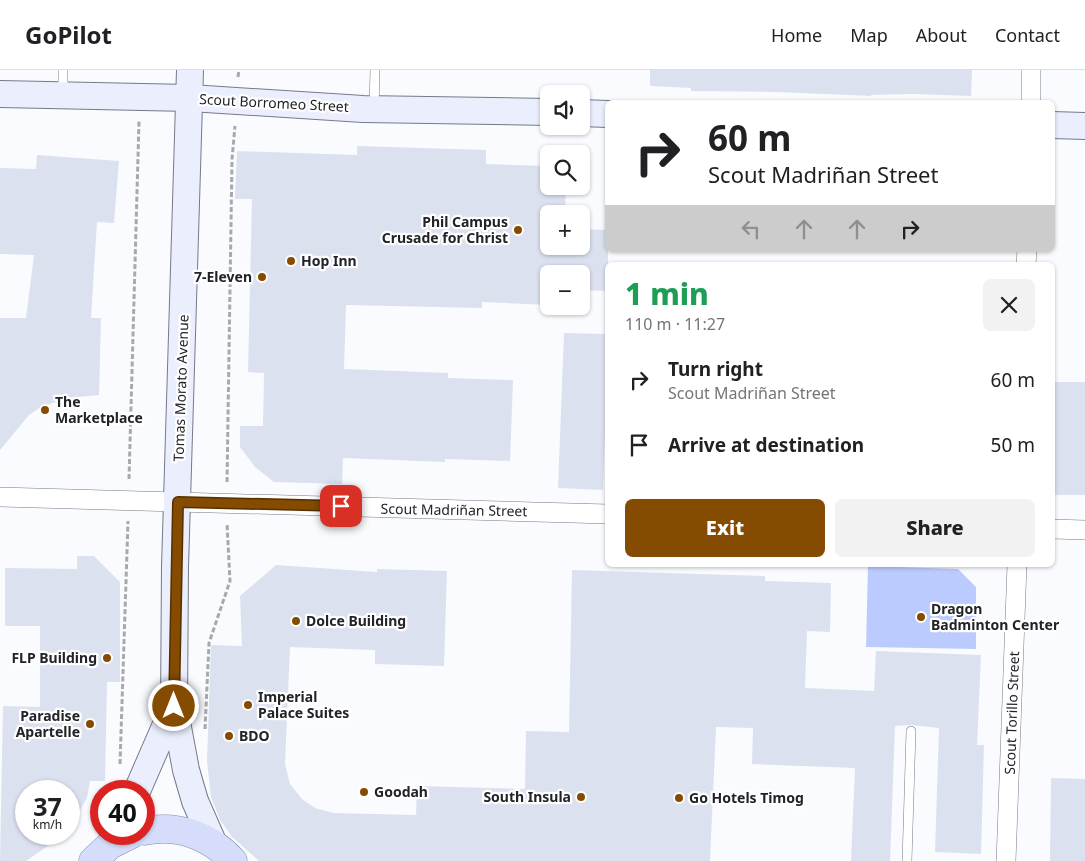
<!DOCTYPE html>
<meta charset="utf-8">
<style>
body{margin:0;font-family:"Noto Sans",sans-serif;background:#f2f2f2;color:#202124;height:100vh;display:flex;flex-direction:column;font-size:19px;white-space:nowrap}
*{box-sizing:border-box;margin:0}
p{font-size:16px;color:#757577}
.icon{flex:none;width:28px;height:28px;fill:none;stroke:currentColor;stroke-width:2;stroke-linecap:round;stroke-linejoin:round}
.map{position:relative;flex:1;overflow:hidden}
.sheet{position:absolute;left:605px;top:192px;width:450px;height:305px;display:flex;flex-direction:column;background:#fff;border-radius:8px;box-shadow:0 1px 4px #0004}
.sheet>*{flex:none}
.guide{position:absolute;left:605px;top:30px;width:450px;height:152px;border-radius:8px;box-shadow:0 1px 4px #0004;background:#fff;color:#202124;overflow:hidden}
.buttons{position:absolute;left:540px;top:15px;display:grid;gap:10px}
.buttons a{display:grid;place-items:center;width:50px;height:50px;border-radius:8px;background:#fff;box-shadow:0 1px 4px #0004;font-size:25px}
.speed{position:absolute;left:15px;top:710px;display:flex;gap:10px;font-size:25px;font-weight:700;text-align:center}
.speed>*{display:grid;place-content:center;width:65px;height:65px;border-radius:50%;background:#fff;box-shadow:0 1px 4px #0004;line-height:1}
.speed small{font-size:12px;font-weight:400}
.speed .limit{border:8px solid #d22;background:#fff;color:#111}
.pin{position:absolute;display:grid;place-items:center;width:42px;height:42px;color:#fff;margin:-21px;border-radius:10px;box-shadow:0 2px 8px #0006}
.me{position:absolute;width:55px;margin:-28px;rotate:0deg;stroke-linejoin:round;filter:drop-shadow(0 0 4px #0008)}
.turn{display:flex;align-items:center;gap:18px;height:105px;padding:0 20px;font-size:22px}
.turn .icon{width:65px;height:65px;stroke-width:2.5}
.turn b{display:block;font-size:35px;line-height:42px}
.lanes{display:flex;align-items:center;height:48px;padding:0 20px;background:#0003;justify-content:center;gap:25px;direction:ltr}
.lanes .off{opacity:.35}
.round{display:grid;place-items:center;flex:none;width:52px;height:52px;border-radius:8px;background:#f2f2f2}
.overview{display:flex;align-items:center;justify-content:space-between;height:85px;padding:0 20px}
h1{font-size:30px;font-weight:800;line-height:38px;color:#1e9e55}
.action{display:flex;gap:10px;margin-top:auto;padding:10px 20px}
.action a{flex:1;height:58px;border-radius:8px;background:#854b00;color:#fff;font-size:20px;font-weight:800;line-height:58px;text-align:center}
.action a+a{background:#f2f2f2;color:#202124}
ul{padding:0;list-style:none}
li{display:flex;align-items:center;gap:15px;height:65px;padding:0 20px}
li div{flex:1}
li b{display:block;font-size:19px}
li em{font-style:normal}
header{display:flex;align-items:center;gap:30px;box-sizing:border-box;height:70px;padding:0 25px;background:#fff;border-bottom:1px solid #e0e0e0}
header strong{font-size:24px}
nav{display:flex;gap:28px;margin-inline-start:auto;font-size:18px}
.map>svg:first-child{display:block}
.green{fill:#bccbfe}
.building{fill:#dce1f0}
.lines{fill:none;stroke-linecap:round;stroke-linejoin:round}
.lane-casing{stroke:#767a88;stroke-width:10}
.street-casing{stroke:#767a88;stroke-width:20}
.secondary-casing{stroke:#767a88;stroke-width:28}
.primary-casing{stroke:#848daf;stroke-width:29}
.path{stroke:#a8a9ad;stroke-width:3;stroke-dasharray:5 2.5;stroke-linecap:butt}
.lane{stroke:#fff;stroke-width:9}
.street{stroke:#fff;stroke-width:19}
.secondary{stroke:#eaeefd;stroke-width:26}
.primary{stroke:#d5ddfa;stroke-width:28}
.route-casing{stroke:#563100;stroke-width:12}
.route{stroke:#854b00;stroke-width:9}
.poi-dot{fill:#854b00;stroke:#fff;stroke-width:2}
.labels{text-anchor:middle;stroke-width:4.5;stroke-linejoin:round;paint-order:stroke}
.street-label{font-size:14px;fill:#212328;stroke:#fff}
.poi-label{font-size:14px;font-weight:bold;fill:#212328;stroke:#fff;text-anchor:start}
</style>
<header>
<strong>GoPilot</strong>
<nav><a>Home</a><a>Map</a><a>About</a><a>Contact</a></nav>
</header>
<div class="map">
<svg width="1085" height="791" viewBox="0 0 1085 791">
<rect width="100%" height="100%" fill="#fafbfe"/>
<!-- green -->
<polygon class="green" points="868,496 958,499 976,517 976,579 866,577"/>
<!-- building -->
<g class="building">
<polygon points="650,0 972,0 971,26 912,24 871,25 871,26 777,22 691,21 691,18 650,16"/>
<polygon points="357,76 486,80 486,94 549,96 549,116 566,116 565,144 549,144 549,176 581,176 581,159 608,160 608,221 581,220 581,204 549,204 549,235 482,232 482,238 346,235 344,299 448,303 448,308 513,310 510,391 445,389 445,392 343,388 342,414 274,412 255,397 240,377 240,356 263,356 264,303 248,302 252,129 235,129 237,81 357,85"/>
<polygon points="37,85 119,91 114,153 97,152 91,248 101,248 99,325 67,328 41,337 29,345 0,380 0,248 26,248 34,185 0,184 0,98 36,99"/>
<polygon points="564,263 608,264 603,420 558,418"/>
<polygon points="1054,312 1085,312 1085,425 1053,425"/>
<polygon points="77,486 94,486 120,512 120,612 107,612 105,711 90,711 87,728 69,759 69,721 26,721 26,764 65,764 26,791 0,791 3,636 40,637 40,556 5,556 5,498 77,499"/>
<polygon points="276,495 377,502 377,499 447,501 444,596 375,594 375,580 290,577 285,694 290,714 302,729 315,738 334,743 416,745 417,716 525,719 526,661 569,662 572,500 765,506 765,511 831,513 830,562 807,561 805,618 874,621 876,581 981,585 977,675 984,675 981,784 935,782 939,658 911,655 895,656 890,791 851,791 855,698 752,694 753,658 716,657 710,791 259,791 232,767 220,750 211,727 207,691 211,575 242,576 240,526"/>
<polygon points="1051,708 1085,709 1085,791 1050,791"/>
</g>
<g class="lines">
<!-- lane casing -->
<g class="lane-casing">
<g id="lane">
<polyline points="63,22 63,0"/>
<polyline points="374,38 375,0"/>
<polyline points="907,791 911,661"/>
</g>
</g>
<!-- street casing -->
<g class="street-casing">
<g id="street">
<polyline points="1031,32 1031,0"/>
<polyline points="1026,195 1027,180"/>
<polyline points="0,427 608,444"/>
<polyline points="1052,459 1085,460"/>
<polyline points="1006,791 1017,495"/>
</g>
</g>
<!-- secondary casing -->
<g class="secondary-casing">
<g id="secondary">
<polyline points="190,0 175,497 174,636 186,700 195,731 213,772"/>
<polyline points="0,24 190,28 363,39 549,42"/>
<polyline points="581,43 608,44"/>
<polyline points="1052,55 1085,56"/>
<polyline points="137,721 174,636"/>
</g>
</g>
<!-- primary casing -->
<g class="primary-casing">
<g id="primary">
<path d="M144 761C178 754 210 766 233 791"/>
<polyline points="93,791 110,775 132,764"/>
</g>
</g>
<!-- path -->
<g class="path">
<polyline points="238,7 239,0"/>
<polyline points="129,409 139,51"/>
<polyline points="227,412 232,89 235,56"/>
<polyline points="205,659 209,573 230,511 227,453"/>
<polyline points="120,694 128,451"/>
</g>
<!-- lane -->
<use href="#lane" class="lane"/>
<!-- street -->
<use href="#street" class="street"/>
<!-- secondary -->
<use href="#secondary" class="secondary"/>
<!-- primary -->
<use href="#primary" class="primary"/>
</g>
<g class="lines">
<!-- route casing -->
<g class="route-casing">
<polyline id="route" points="174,636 178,432 341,436"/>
</g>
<!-- route -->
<use href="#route" class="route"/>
</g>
<!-- markers -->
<g class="poi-dot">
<circle cx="518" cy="160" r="5"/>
<circle cx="291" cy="191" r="5"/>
<circle cx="262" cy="207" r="5"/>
<circle cx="45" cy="340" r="5"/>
<circle cx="921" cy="547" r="5"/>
<circle cx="296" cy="551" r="5"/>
<circle cx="107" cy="588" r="5"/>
<circle cx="248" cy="635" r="5"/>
<circle cx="90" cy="654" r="5"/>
<circle cx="229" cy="666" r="5"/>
<circle cx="364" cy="722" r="5"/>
<circle cx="581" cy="727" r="5"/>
<circle cx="679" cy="728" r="5"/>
</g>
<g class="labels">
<!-- street labels -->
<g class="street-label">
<text transform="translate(274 33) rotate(3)" y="5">Scout Borromeo Street</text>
<text transform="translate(181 318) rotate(-88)" y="5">Tomas Morato Avenue</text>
<text transform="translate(454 440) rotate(1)" y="5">Scout Madriñan Street</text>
<text transform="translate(1012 643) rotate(-88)" y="5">Scout Torillo Street</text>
</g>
<!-- poi labels -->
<g class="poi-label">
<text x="508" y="157" text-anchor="end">Phil Campus<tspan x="508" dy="16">Crusade for Christ</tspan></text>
<text x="301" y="196">Hop Inn</text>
<text x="252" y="212" text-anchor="end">7-Eleven</text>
<text x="55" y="337">The<tspan x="55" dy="16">Marketplace</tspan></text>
<text x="931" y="544">Dragon<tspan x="931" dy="16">Badminton Center</tspan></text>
<text x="306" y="556">Dolce Building</text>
<text x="97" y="593" text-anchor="end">FLP Building</text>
<text x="258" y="632">Imperial<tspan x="258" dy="16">Palace Suites</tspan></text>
<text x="80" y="651" text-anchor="end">Paradise<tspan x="80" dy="16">Apartelle</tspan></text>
<text x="239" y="671">BDO</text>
<text x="374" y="727">Goodah</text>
<text x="571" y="732" text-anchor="end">South Insula</text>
<text x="689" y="733">Go Hotels Timog</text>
</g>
</g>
</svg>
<div class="buttons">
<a><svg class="icon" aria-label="sound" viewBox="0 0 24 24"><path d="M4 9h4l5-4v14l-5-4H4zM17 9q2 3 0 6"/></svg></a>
<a><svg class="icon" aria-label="search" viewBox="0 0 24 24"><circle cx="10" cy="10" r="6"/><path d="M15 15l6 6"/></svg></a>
<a>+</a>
<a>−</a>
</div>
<div class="speed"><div>37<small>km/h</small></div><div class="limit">40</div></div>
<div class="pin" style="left:341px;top:436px;background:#d93025"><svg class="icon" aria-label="arrive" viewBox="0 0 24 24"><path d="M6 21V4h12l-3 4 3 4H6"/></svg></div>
<svg class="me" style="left:174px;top:636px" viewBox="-20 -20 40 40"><circle r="17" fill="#854b00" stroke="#fff" stroke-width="3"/><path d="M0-11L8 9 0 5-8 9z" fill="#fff"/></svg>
<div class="guide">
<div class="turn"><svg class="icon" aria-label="right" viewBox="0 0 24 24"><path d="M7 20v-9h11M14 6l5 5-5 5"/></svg><div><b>60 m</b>Scout Madriñan Street</div></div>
<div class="lanes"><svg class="icon off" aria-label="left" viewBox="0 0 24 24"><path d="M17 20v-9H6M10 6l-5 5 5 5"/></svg><svg class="icon off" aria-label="ahead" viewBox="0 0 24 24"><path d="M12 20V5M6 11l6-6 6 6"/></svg><svg class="icon off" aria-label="ahead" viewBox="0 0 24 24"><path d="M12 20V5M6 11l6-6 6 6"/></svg><svg class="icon" aria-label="right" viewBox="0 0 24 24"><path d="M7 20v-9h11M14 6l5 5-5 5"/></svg></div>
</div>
<section class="sheet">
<div class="overview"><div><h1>1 min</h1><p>110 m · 11:27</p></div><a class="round"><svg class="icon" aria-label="close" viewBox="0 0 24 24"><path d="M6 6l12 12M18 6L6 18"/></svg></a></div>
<ul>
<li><svg class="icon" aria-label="right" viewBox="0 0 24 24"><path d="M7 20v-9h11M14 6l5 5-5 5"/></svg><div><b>Turn right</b><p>Scout Madriñan Street</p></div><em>60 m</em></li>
<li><svg class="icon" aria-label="arrive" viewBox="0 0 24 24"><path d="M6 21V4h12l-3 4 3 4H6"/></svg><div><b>Arrive at destination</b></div><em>50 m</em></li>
</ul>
<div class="action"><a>Exit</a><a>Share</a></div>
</section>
</div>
